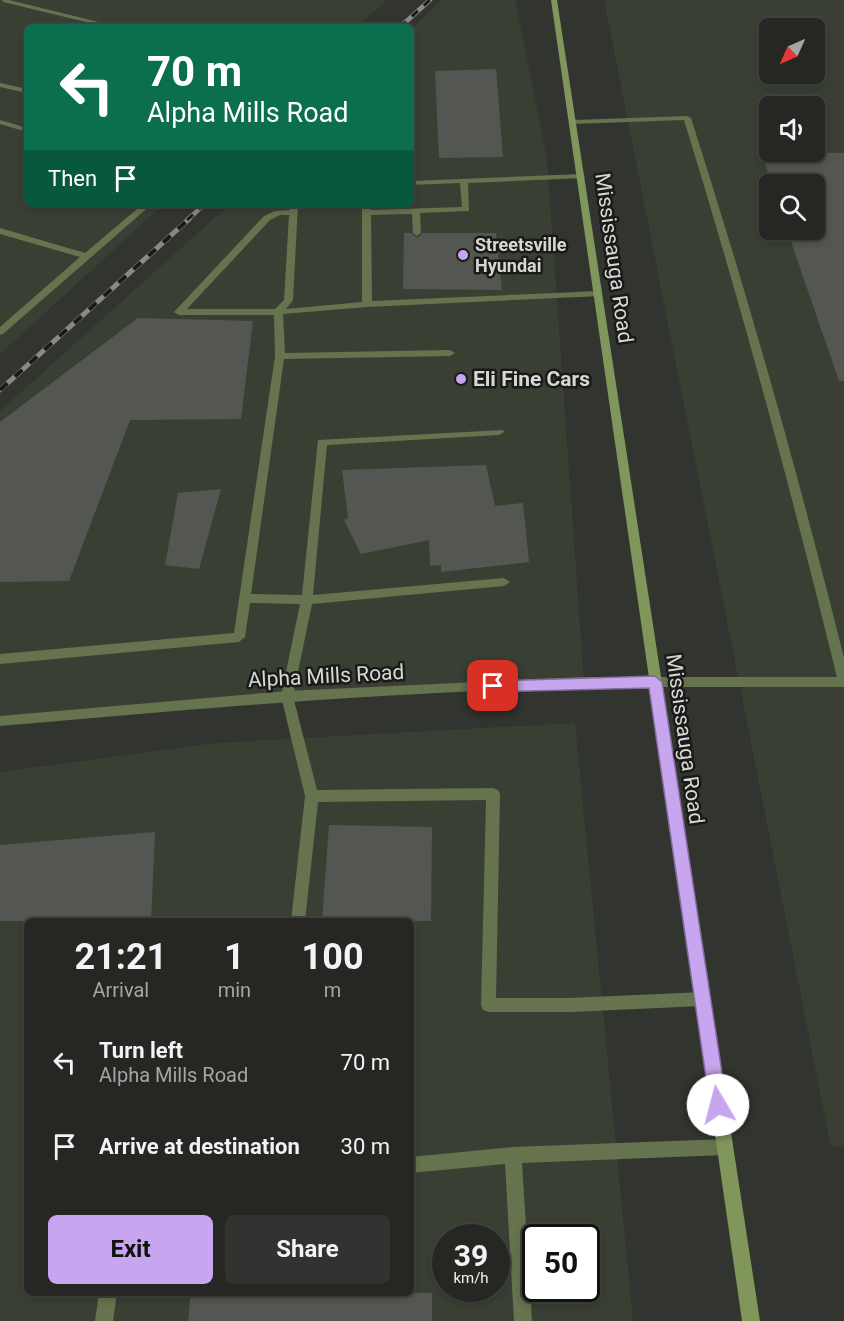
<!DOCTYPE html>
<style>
body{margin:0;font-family:Roboto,sans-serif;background:#323330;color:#f1f3f6;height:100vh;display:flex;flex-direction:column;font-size:22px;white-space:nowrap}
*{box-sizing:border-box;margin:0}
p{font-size:20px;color:#a4a5a6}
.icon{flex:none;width:33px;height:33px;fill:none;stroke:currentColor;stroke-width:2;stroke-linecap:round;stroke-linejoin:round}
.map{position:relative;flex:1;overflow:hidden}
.side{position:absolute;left:24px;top:918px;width:390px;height:378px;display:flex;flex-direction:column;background:#262723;border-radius:9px;box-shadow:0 3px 9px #0003,0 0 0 2px #424441}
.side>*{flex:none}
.guide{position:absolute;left:24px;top:24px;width:390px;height:183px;border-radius:9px;box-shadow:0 3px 9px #0003,0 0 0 2px #424441;background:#0b6e4f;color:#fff;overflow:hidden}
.needle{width:39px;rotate:225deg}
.buttons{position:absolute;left:759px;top:18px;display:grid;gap:12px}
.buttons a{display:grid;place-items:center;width:66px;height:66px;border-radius:9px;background:#262723;box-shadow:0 3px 9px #0003,0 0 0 2px #424441;font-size:30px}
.speed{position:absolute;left:432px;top:1224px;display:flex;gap:12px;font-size:30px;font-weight:700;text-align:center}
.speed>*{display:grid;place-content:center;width:78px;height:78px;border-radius:50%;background:#262723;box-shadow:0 3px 9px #0003,0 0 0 2px #424441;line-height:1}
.speed small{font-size:15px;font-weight:400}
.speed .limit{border:3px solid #111;border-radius:9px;background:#fff;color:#111}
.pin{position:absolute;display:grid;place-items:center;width:51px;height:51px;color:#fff;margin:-26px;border-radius:12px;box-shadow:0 3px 9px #0006}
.me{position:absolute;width:66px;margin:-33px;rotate:352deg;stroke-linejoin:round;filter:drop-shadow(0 0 4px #0008)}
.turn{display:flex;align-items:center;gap:21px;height:126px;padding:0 24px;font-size:27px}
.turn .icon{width:78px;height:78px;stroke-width:2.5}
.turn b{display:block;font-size:42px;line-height:51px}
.then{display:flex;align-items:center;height:57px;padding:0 24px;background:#0003;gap:12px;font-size:22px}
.eta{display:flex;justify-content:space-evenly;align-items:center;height:102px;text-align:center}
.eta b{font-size:36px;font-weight:700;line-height:42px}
.primary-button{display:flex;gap:12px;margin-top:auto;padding:12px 24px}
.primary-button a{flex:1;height:69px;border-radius:9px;background:#c8a6ef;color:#111;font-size:24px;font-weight:700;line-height:69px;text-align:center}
.primary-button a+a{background:#323330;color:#f1f3f6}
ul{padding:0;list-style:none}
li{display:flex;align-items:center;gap:18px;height:84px;padding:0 24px}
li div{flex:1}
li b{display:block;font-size:22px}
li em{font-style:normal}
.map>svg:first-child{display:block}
.built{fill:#3a3f34;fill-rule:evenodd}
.building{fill:#545751}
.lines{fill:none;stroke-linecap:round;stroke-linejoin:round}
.service{fill:#65734e;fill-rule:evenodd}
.minor{fill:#65734e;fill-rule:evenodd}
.secondary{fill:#80965b;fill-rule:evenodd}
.rail-far1-casing{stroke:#888a86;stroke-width:4.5}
.rail-casing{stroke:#888a86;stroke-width:5}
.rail-far1{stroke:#1a1b19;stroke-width:3;stroke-dasharray:8;stroke-linecap:butt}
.rail{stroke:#1a1b19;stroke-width:4;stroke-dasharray:10;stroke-linecap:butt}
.route{fill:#c8a6ef;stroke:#826c9b;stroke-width:1.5}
.poi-dot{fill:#c8a6ef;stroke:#1a1b19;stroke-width:2}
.labels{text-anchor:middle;stroke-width:5;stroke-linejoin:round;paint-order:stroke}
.far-poi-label{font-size:18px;font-weight:bold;fill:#d7d8d5;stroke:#1a1b19;text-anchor:start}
.street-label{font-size:21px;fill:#d7d8d5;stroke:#1a1b19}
.poi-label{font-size:21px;font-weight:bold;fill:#d7d8d5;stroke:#1a1b19;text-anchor:start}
</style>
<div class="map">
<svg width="844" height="1321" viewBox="0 0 844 1321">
<rect width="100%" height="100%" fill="#32342f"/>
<!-- built -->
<g class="built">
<polygon points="0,0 387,0 356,27 27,27 27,204 164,204 0,354"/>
<polygon points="441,0 515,0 547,160 584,682 287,696 0,722 0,411 230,204 411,204 411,30"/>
<path d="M604 0H844V1145L831 1147ZM770 28H814V74H770ZM770 106H814V152H770ZM770 184H814V230H770Z"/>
<path d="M575 723 633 1321H0V772L215 743ZM27 921H411V1293H27ZM446 1238H496V1288H446ZM536 1238H586V1288H536Z"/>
</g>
<!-- building -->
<g class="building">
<polygon points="496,69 503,157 439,158 435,71"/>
<polygon points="761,152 844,153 844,381 839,381 787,230 814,230 814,184 772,184"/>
<polygon points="404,233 411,233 417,238 423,233 496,233 502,290 403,289"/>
<polygon points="138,318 253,321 241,419 130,420 69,581 0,582 0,422"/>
<polygon points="486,465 495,506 523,503 529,562 441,572 441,565 430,566 429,540 361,554 344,520 348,518 342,470"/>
<polygon points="221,489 199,569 165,565 178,493"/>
<polygon points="329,825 432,827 431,921 322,921"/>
<polygon points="155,832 151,921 0,921 0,845"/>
<polygon points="191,1293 432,1293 432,1321 188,1321"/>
</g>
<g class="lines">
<!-- service -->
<g class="service">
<polygon points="2,0 9,0 119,27 107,27 3,2"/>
<polygon points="0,83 27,89 27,93 0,87"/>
<path d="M687 116 691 118C748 296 799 476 844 658V687H655L651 685 649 682 651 679 655 677H837C791 490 741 304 684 120L573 124 569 122 573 120Z"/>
<polygon points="0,120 27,128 27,132 0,124"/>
<path d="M581 174 585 176 584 178 468 183 469 211 420 213 421 233 417 236 413 233 412 214 371 215 372 301 598 291 601 292V296L367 307 283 314 285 353 450 350 455 353 450 356 284 359 251 594 302 595 318 440 503 430 504 432 499 435 327 445 313 595 504 578 510 582 504 586 312 604 293 696 317 790 493 788 498 790 500 794 496 998H570L703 992 708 994 710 999 708 1004 703 1006 570 1012H488L483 1010 481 1005 486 800 318 802 305 921H291L305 796 281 696 300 604 250 603 245 637 239 642 0 664V654L234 633 275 356 274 315H179L174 312 264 216 275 211 290 210V204H298L293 300 286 309 362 302V204H370L371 210 462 207 460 183 411 185V181ZM280 215H289L284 300 275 309H187L270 220Z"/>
<polygon points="143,204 152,204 3,334 0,335 0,327 80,257 0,234 0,228 85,253"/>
<polygon points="725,1139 731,1141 733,1147 731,1153 725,1155 522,1163 532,1321 514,1321 505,1164 411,1173 411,1157 513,1147"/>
<polygon points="99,1293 117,1293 113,1321 95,1321"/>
</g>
<!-- minor -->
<path class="minor" d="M584 677H655L659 679 661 682 659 685 655 687C436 687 218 707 0 726V716L287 691Z"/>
<!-- secondary -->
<polygon class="secondary" points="551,0 557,0 760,1321 742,1321"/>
<!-- rail-far1 casing -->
<g class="rail-far1-casing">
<g id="rail-far1">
<polyline points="400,27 430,0"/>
<polyline points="187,220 205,204"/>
</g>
</g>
<!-- rail casing -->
<g class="rail-casing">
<polyline id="rail" points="0,390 189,219"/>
</g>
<!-- rail-far1 -->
<use href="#rail-far1" class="rail-far1"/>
<!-- rail -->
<use href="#rail" class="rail"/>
</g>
<!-- route -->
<polygon class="route" points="655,676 662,682 727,1105 725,1111 718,1114 712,1111 710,1105 649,688 493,692 488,690 486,686 488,682 493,681"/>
<!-- markers -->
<g class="poi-dot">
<circle cx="463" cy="255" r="6"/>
<circle cx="461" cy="379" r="6"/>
</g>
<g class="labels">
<!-- far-poi labels -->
<g class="far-poi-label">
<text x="475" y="251">Streetsville<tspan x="475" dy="21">Hyundai</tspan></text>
</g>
<!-- street labels -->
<g class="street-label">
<text transform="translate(614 258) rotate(82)" y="7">Mississauga Road</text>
<text transform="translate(326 676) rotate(-3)" y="7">Alpha Mills Road</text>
<text transform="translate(685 739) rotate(82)" y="7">Mississauga Road</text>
</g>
<!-- poi labels -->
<g class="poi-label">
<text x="473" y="386">Eli Fine Cars</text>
</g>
</g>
</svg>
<div class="buttons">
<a><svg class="needle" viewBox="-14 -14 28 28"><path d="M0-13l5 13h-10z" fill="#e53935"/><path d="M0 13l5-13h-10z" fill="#a4a5a6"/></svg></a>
<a><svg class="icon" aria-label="sound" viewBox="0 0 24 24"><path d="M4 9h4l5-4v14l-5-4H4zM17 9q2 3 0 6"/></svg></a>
<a><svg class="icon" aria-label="search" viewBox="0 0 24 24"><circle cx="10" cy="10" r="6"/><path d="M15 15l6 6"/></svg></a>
</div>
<div class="speed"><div>39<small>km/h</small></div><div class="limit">50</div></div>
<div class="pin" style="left:493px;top:686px;background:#d93025"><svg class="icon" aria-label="arrive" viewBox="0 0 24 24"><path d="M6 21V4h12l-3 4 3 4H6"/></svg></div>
<svg class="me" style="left:718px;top:1105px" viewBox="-20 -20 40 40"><circle r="19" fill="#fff"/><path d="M0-13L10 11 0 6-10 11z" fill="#c8a6ef"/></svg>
<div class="guide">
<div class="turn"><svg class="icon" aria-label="left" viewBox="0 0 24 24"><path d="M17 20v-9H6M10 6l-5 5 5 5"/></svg><div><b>70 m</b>Alpha Mills Road</div></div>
<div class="then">Then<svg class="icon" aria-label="arrive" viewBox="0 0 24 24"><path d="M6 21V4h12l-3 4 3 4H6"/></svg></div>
</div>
<section class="side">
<div class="eta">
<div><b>21:21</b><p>Arrival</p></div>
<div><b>1</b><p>min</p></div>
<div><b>100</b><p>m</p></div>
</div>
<ul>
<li><svg class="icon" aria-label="left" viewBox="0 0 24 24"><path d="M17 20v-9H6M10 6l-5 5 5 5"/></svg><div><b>Turn left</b><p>Alpha Mills Road</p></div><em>70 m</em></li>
<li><svg class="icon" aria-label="arrive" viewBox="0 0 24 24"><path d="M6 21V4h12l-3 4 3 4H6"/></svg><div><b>Arrive at destination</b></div><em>30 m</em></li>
</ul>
<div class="primary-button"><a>Exit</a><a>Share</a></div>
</section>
</div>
